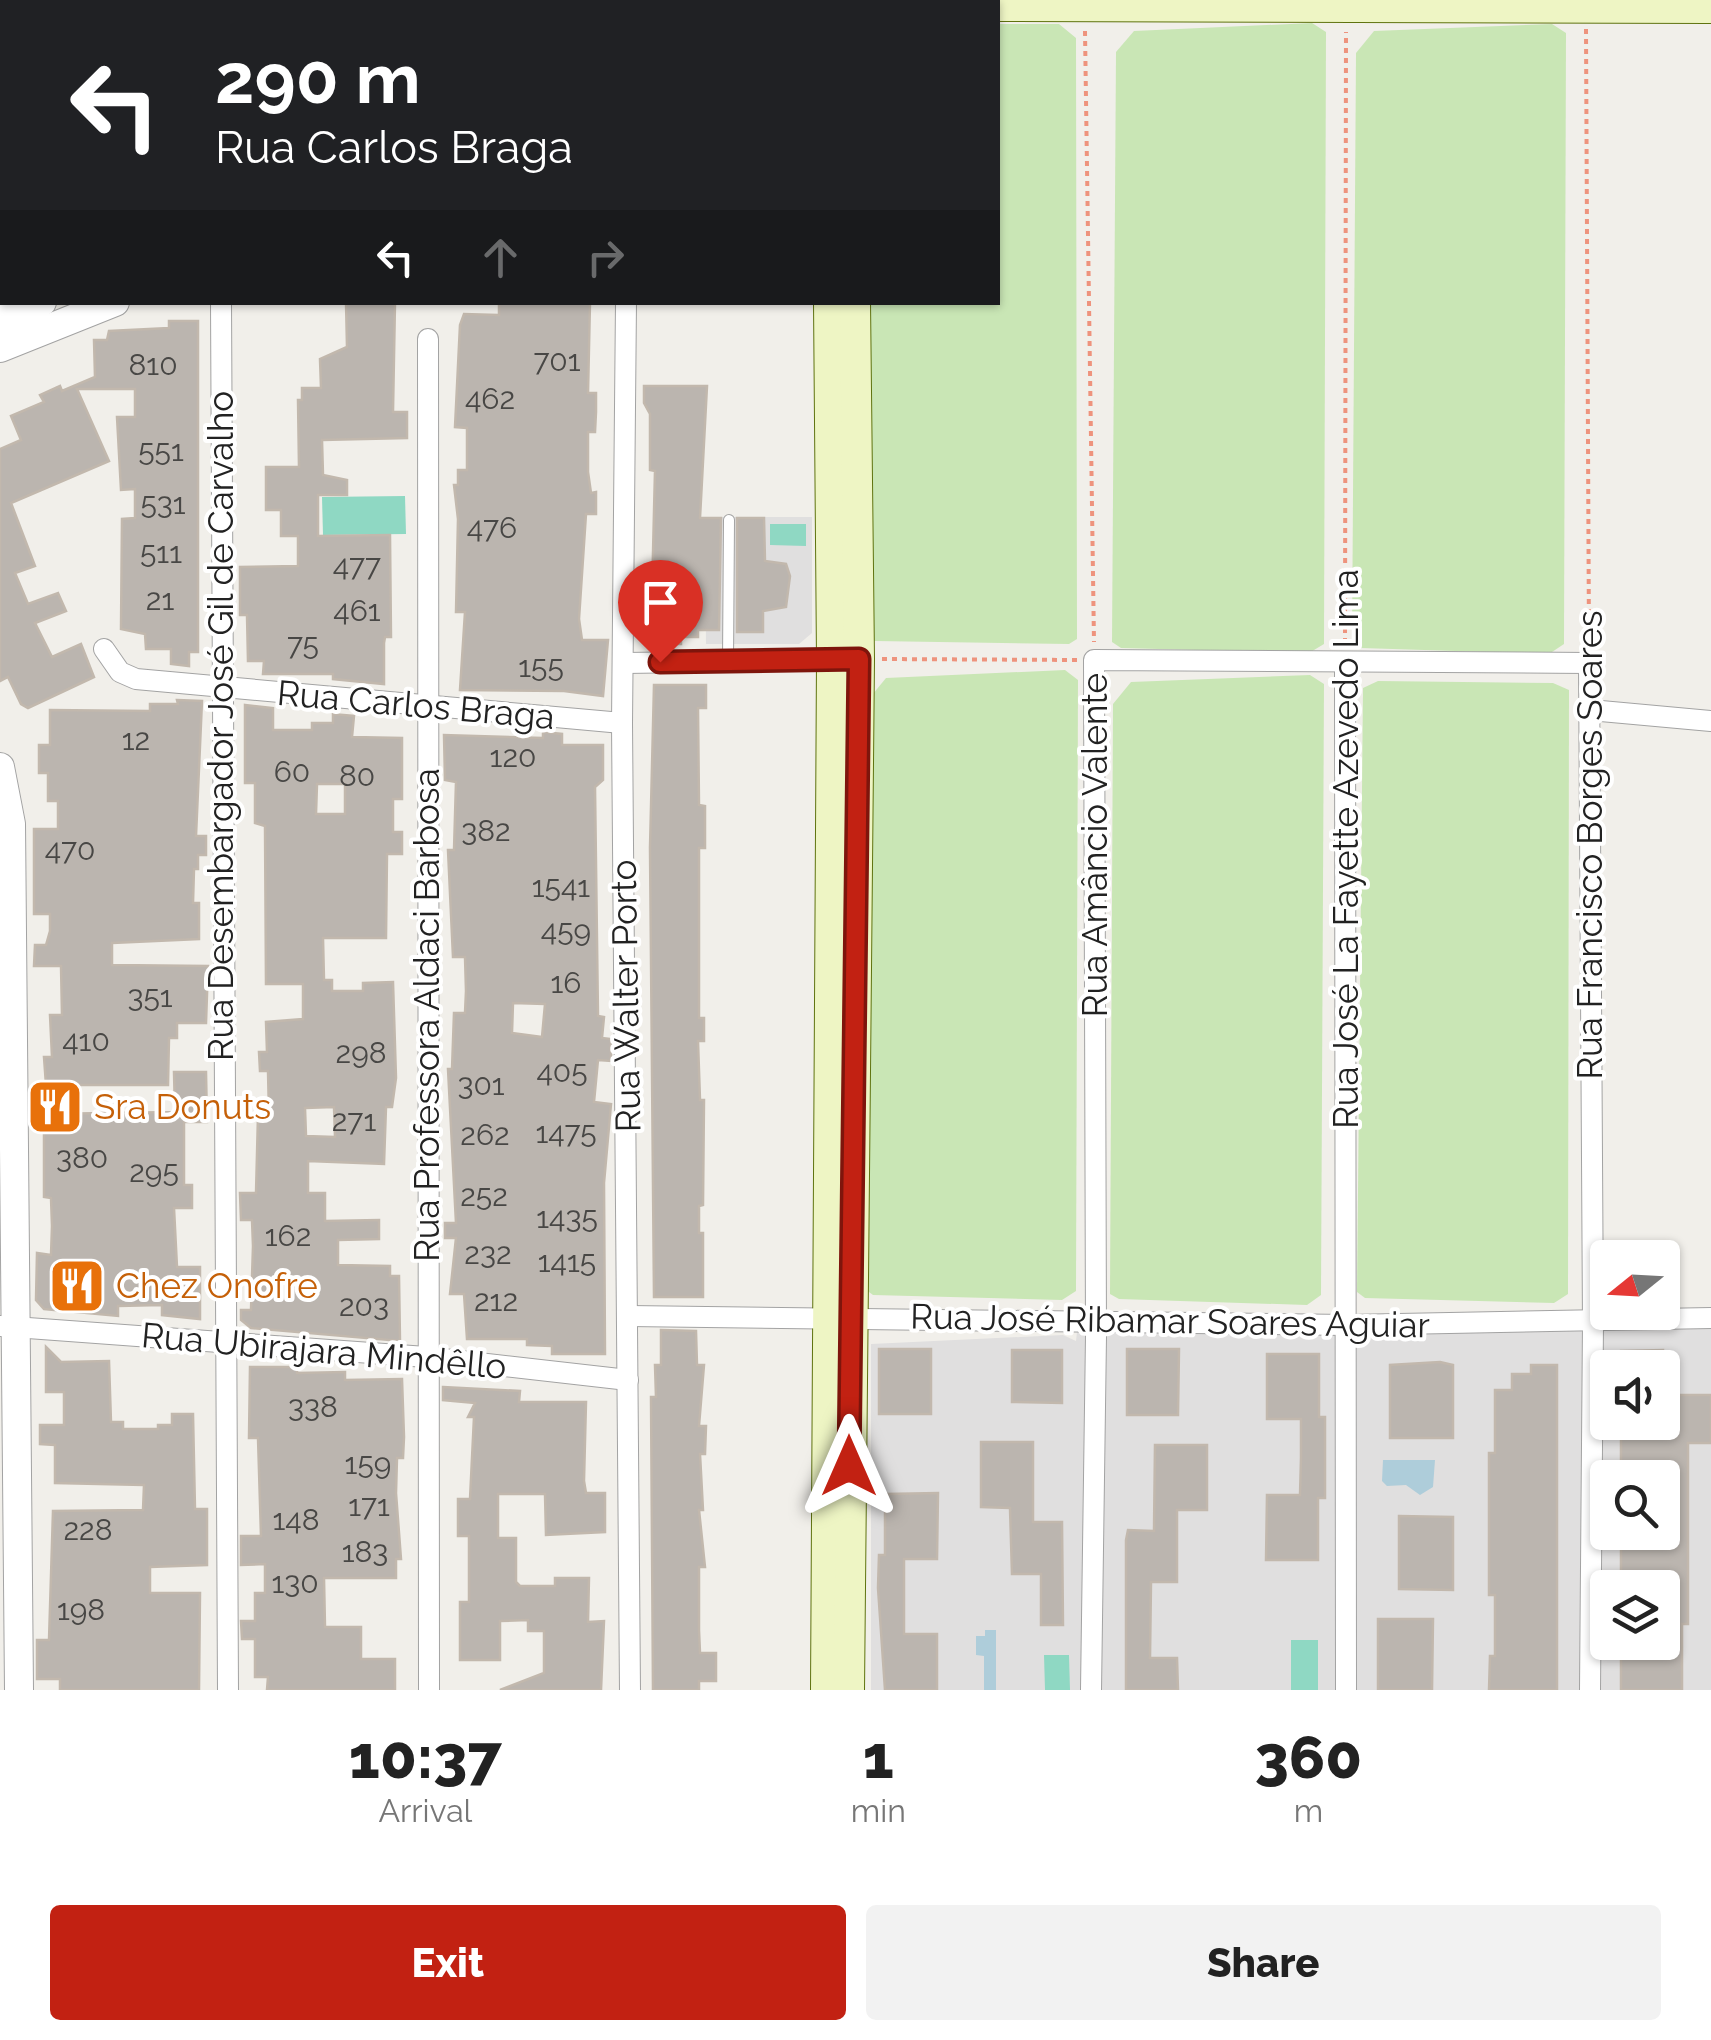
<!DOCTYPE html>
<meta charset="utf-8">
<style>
body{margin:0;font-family:Raleway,sans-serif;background:#f2f2f2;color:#222;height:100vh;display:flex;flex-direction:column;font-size:38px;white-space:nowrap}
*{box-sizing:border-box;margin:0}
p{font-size:32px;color:#767676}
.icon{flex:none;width:55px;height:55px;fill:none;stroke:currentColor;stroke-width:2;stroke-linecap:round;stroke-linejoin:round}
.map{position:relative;height:1690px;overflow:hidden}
.sheet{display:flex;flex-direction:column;background:#fff;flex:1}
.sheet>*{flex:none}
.top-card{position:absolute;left:0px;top:0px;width:1000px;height:305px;box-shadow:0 2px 8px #0004;background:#202124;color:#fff;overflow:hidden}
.needle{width:65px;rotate:252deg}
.buttons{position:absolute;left:1590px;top:1240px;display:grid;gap:20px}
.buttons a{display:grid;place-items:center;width:90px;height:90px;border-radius:10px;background:#fff;box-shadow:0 2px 8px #0004;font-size:50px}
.pin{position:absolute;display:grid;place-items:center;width:85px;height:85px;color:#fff;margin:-102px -42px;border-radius:50% 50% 50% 0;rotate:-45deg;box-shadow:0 0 10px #0007}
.pin .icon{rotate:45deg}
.me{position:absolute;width:110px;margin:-55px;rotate:0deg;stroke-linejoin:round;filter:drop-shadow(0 0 8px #0008)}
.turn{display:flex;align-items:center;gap:35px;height:210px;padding:0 50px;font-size:45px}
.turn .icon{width:130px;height:130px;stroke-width:2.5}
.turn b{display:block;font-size:70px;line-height:85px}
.lanes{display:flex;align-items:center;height:95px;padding:0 50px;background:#0003;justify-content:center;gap:50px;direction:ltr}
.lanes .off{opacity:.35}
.eta{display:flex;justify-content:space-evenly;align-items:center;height:170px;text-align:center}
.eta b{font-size:60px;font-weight:800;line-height:70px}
.action{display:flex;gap:20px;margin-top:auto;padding:20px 50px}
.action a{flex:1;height:115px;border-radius:10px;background:#c22112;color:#fff;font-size:40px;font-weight:800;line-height:115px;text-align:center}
.action a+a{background:#f2f2f2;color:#222}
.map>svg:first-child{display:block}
.residential{fill:#e0dfdf;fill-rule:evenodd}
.grass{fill:#c9e6b5}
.pitch{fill:#8fd8c3}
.water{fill:#aecdda}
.building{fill:#bbb5af;stroke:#c2b8ad;stroke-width:2.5;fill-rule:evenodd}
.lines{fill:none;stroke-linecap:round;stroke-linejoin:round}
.service-casing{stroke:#a3a3a3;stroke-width:12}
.minor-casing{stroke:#a3a3a3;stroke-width:22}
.tertiary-casing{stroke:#a3a3a3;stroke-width:30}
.secondary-casing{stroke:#5f730f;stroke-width:32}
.path{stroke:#ee937d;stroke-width:4;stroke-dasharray:5 5;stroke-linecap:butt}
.service{stroke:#fff;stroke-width:10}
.minor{stroke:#fff;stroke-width:20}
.tertiary{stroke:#fff;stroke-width:28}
.secondary{stroke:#eef5c4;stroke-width:30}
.route-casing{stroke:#7e150c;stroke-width:25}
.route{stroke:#c22112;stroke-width:18}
.labels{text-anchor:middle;stroke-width:8;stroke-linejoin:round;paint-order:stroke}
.number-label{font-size:30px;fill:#484745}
.street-label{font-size:35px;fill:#222;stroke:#fff}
.food-label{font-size:35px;fill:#c56008;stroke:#fff;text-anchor:start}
</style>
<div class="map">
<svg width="1711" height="1690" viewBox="0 0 1711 1690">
<rect width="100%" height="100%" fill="#f1efea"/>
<!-- residential -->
<g class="residential">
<polygon points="705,517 812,517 812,633 799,644 706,644"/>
<path d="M1711 1323V1690H871V1344L1063 1335 1076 1341 1077 1332ZM1608 1368H1662V1422H1608ZM1608 1478H1662V1532H1608ZM1608 1588H1662V1642H1608Z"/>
</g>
<!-- grass -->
<g class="grass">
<polygon points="1312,23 1326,32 1324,644 1309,653 1121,648 1112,642 1116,52 1134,31"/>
<polygon points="998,24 1059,24 1076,38 1077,639 1069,644 875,641 866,635 868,303 998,302"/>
<polygon points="1552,24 1566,33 1564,644 1549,654 1361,648 1352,643 1356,53 1374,31"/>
<polygon points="1065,670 1078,680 1076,1291 1062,1300 873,1295 865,1289 868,700 886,678"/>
<polygon points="1310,675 1324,684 1321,1295 1307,1305 1119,1299 1110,1294 1113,704 1131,682"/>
<polygon points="1378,681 1553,683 1569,690 1568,1294 1554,1303 1365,1298 1357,1292 1363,688"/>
</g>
<!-- pitch -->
<g class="pitch">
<polygon points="405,496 406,534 323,535 322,497"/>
<polygon points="770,524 806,524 806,546 770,545"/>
<rect x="1291" y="1640" width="27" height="50"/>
<polygon points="1044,1655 1069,1655 1070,1690 1045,1690"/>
</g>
<!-- water -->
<g class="water">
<polygon points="1383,1460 1435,1460 1433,1487 1420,1495 1406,1485 1387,1486 1382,1481"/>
<polygon points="985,1630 996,1630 996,1690 984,1690 984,1656 976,1655 976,1636 985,1636"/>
</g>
<!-- building -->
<g class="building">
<polygon points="346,302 395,302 393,412 407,412 407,438 322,440 323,475 347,480 347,495 318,495 318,536 390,535 391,637 385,637 384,643 384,684 333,679 333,674 263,674 264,661 248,661 247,615 240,615 240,567 298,566 298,536 281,536 281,510 266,510 266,467 299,467 298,400 302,400 302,388 321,388 320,359 347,347"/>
<polygon points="499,302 590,302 588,393 596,393 596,412 595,432 588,432 588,472 591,493 596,492 596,514 586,514 579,619 582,640 608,640 603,696 564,691 460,690 465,612 456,612 458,519 454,485 458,485 458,470 467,470 467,428 455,427 460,325 464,314 499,315"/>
<polygon points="169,321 198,321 198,652 189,652 189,666 171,664 171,649 146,649 145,634 121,629 122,519 135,518 135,489 121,490 117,417 135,417 135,389 77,389 109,461 11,503 35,566 15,573 28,604 58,593 66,611 35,623 52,657 81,644 94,677 28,708 21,704 8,677 0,681 0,449 21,440 11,416 44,402 40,395 60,386 62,391 95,377 94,340 107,340 109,331 169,328"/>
<polygon points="644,386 707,386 700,518 721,518 719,630 698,630 698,637 681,637 681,644 660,644 660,634 651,634 655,471 650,470 650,414 644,403"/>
<polygon points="737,518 764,518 765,561 786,564 790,576 786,607 763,611 763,632 737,632"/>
<polygon points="654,685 706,685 706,708 698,708 699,805 705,806 705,848 699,848 699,1018 704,1018 704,1041 698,1041 700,1100 704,1100 703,1205 699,1206 699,1233 703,1233 703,1297 654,1297 650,848"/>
<polygon points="177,700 202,701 196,836 206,836 206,855 198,855 198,869 194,869 193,903 199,903 199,939 112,943 112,965 208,966 206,1023 177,1023 177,1038 169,1038 168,1085 46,1085 44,1057 52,1057 50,1015 62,1015 61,966 34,966 35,945 46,945 50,931 50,914 34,914 34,829 58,829 58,801 48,801 48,773 39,773 39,745 50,745 50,710 150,711 150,704 178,704"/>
<path d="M245 705 273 708V730H312V723H333V714L354 716 352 737 402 738V799H393V832H402V854H387L386 938H323L324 980H332V991H363V983L393 982 396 1078 392 1107H386L384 1164 308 1161V1193H325V1221L379 1220V1239L338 1240V1265L390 1266V1276H399L400 1341 251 1328 241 1320V1310H251L253 1246 252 1220H241L240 1193H256L258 1115H269L268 1071H260L259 1052H267L266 1022 303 1019V984H266L265 826 255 823V783H245ZM317 784H345V814H316ZM334 1107 335 1137 306 1136 305 1108Z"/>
<path d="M543 732 562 734V745H603V780L595 787 598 1016 604 1017 602 1038 611 1039V1061L598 1060 594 1102 611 1104 604 1183 605 1354H552V1346L527 1345V1339H467L464 1294H450L456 1238H445V1223H456L448 1069H452L454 1013H465L466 991 465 957H453L448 850H454L456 782 445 780 444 735 543 738ZM513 1003 545 1004 542 1037 512 1033Z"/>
<polygon points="174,1072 206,1072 207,1122 184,1122 184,1185 192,1185 192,1208 174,1208 177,1267 200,1267 200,1319 162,1315 162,1305 118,1306 118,1316 44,1309 36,1300 37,1253 51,1255 52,1226 51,1198 44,1197 44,1114 175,1112"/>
<polygon points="661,1330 696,1331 697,1365 704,1365 699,1426 706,1426 705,1454 700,1454 703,1510 699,1510 705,1567 699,1567 699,1630 700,1653 716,1653 716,1681 699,1681 699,1690 653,1690 651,1397 656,1397 655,1365 661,1365"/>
<polygon points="46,1347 61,1362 109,1361 111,1422 123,1422 123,1429 158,1429 158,1425 172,1425 172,1414 193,1414 195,1509 207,1509 207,1565 150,1567 150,1593 200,1593 199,1690 60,1690 60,1679 37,1679 37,1640 49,1640 53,1511 143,1510 144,1485 55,1483 55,1445 40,1444 40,1425 64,1425 64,1392 46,1392"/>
<rect x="879" y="1349" width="52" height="65"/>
<polygon points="1127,1349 1179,1349 1178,1415 1127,1415"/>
<polygon points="1012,1350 1062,1350 1062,1403 1012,1402"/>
<polygon points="1663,1350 1663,1368 1621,1368 1621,1351"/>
<polygon points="1267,1354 1319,1354 1319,1417 1325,1417 1325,1498 1318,1498 1318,1560 1266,1560 1267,1495 1300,1495 1301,1458 1301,1419 1267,1419"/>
<polygon points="1440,1362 1453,1365 1453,1438 1390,1438 1390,1365"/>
<polygon points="1531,1365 1557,1365 1557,1690 1489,1690 1490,1656 1495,1656 1495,1595 1489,1595 1489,1453 1495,1453 1495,1390 1512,1390 1512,1374 1531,1374"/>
<polygon points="250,1367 297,1367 297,1373 345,1372 345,1380 402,1379 404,1437 403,1458 397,1458 396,1493 401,1559 396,1559 396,1578 324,1578 325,1627 361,1627 361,1659 395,1659 395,1690 267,1690 268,1677 255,1677 255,1639 242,1639 241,1621 255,1621 255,1593 265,1593 265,1564 241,1565 241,1536 261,1536 258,1438 249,1438"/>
<polygon points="443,1387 520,1391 519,1402 586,1402 584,1481 586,1493 605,1493 605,1532 546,1535 545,1494 498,1494 498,1538 516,1538 516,1582 520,1586 555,1586 555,1578 589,1578 588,1622 604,1621 601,1690 500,1690 544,1673 544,1631 528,1631 528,1620 500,1621 500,1660 460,1660 460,1602 469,1602 469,1536 458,1536 458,1499 470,1499 474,1417 468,1417 475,1403 443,1400"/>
<polygon points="1662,1395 1711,1395 1711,1443 1688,1443 1688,1624 1682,1624 1682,1690 1621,1690 1621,1642 1662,1642 1662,1588 1621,1588 1621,1532 1662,1532 1662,1478 1621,1478 1621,1422 1662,1422"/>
<polygon points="981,1442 1033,1442 1033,1522 1062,1522 1063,1625 1041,1625 1041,1574 1012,1574 1010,1508 981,1507"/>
<polygon points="1155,1445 1207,1445 1207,1510 1177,1510 1177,1582 1151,1582 1150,1658 1177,1658 1178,1690 1126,1690 1126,1540 1128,1530 1154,1531"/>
<polygon points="938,1493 937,1559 904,1559 904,1634 937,1634 937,1690 885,1690 878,1588 879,1555 885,1555 885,1494"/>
<polygon points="1399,1516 1453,1517 1453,1590 1399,1589"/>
<polygon points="1378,1619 1433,1619 1432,1690 1378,1690"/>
</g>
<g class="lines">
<!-- service casing -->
<g class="service-casing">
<polyline id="service" points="728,661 729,520"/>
</g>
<!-- minor casing -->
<g class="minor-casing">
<g id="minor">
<polyline points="181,0 182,2"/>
<polyline points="625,0 625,2"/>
<polyline points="827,2 827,0"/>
<polyline points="852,2 852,0"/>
<polyline points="221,302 228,1690"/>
<polyline points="626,302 622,723 630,1690"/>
<polyline points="428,339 429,1690"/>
<polyline points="104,649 120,672 136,679 622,723"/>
<polyline points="625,663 843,660"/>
<polyline points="1345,665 1346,1690"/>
<polyline points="1590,710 1711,721"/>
<polyline points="629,1316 1347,1325 1711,1318"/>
<polyline points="0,1326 426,1357 628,1380"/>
<polyline points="1091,1690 1096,1336 1094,660 1589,663 1593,1323 1590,1690"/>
</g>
</g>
<!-- tertiary casing -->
<g class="tertiary-casing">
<g id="tertiary">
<polyline points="0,320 42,302"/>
<polyline points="0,348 115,302"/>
<polyline points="0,767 11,824 19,1690"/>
</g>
</g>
<!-- secondary casing -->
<g class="secondary-casing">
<g id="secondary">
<polyline points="998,6 1711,8"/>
<polyline points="826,1690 832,660 829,302"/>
<polyline points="849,1690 859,659 855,302"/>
</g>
</g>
<!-- path -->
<g class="path">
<polyline points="1586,29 1589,644"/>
<polyline points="1085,31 1094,642"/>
<polyline points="1345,643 1346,32"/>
<polyline points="882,659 1077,660"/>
</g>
<!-- service -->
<use href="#service" class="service"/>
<!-- minor -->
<use href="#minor" class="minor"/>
<!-- tertiary -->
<use href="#tertiary" class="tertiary"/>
<!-- secondary -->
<use href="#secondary" class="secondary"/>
</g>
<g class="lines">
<!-- route casing -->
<g class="route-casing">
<polyline id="route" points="660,662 859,659 849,1466"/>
</g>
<!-- route -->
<use href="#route" class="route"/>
</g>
<!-- icons -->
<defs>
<g id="restaurant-square" transform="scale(2.875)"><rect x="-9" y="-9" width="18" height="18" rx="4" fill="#e8710a" stroke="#fff"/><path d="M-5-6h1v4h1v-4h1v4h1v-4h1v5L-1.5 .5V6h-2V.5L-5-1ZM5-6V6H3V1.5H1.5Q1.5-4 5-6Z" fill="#fff"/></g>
</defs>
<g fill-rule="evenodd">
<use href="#restaurant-square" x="55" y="1107"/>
<use href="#restaurant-square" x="77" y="1286"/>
</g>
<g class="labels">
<!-- number labels -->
<g class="number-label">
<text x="557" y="371">701</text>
<text x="153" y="375">810</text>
<text x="490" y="409">462</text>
<text x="161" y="461">551</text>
<text x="163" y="514">531</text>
<text x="492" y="538">476</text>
<text x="161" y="563">511</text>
<text x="357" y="576">477</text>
<text x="160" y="610">21</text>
<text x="357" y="621">461</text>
<text x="303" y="655">75</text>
<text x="541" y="677">155</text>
<text x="136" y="750">12</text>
<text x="513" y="767">120</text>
<text x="292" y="782">60</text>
<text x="357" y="786">80</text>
<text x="486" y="841">382</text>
<text x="70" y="860">470</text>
<text x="561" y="897">1541</text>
<text x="566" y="941">459</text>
<text x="566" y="993">16</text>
<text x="150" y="1007">351</text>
<text x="86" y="1051">410</text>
<text x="361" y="1063">298</text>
<text x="562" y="1082">405</text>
<text x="481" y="1095">301</text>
<text x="354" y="1131">271</text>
<text x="566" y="1143">1475</text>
<text x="485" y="1145">262</text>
<text x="82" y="1168">380</text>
<text x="154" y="1182">295</text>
<text x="484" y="1206">252</text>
<text x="567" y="1228">1435</text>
<text x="288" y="1246">162</text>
<text x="488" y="1264">232</text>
<text x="567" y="1272">1415</text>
<text x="496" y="1311">212</text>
<text x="364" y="1316">203</text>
<text x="313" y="1417">338</text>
<text x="368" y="1474">159</text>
<text x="369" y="1516">171</text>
<text x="296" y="1530">148</text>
<text x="88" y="1540">228</text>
<text x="365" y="1562">183</text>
<text x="295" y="1593">130</text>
<text x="81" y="1620">198</text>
</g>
<!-- street labels -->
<g class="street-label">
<text transform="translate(416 705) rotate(5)" y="12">Rua Carlos Braga</text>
<text transform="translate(221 726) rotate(-90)" y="12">Rua Desembargador José Gil de Carvalho</text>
<text transform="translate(1095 845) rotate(-90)" y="12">Rua Amâncio Valente</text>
<text transform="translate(1590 845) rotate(-90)" y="12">Rua Francisco Borges Soares</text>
<text transform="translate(1346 849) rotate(-90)" y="12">Rua José La Fayette Azevedo Lima</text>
<text transform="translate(626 996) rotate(-91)" y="12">Rua Walter Porto</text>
<text transform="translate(427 1015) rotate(-90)" y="12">Rua Professora Aldaci Barbosa</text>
<text transform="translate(1170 1321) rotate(1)" y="12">Rua José Ribamar Soares Aguiar</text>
<text transform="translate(324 1351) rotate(5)" y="12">Rua Ubirajara Mindêllo</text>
</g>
<!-- food labels -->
<g class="food-label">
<text x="94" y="1119">Sra Donuts</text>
<text x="116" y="1298">Chez Onofre</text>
</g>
</g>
</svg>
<div class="buttons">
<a><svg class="needle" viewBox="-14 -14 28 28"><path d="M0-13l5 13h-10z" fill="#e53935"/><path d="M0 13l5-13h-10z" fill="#767676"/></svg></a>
<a><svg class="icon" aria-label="sound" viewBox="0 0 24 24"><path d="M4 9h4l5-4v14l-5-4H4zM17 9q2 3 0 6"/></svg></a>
<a><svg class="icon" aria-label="search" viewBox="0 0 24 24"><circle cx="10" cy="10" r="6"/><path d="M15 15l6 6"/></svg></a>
<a><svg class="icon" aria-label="layers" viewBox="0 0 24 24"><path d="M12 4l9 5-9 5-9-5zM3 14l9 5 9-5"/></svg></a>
</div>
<div class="pin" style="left:660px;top:662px;background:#d93025"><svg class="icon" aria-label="arrive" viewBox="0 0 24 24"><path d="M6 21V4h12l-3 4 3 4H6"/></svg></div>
<svg class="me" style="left:849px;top:1466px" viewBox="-20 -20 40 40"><path d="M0-17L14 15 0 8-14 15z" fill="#c22112" stroke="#fff" stroke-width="4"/></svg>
<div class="top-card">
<div class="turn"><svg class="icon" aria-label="left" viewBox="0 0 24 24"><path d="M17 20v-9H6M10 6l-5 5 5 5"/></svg><div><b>290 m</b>Rua Carlos Braga</div></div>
<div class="lanes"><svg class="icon" aria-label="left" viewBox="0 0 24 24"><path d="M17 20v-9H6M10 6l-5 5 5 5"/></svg><svg class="icon off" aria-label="ahead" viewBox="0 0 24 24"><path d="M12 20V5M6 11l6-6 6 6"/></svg><svg class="icon off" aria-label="right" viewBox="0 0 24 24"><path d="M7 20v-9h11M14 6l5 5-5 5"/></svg></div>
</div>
</div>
<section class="sheet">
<div class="eta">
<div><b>10:37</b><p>Arrival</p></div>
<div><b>1</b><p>min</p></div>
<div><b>360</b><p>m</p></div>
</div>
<div class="action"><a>Exit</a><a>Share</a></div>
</section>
